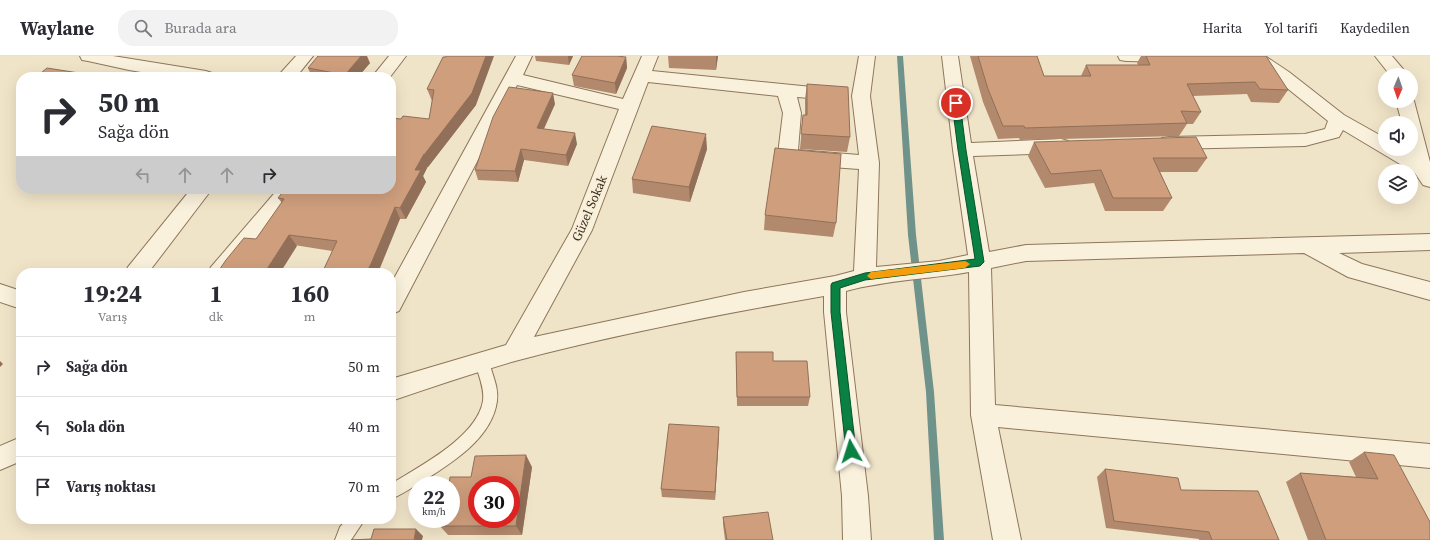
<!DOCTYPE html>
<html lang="tr">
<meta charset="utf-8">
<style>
body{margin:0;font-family:"Source Serif 4",serif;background:#f2f2f3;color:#2b2b33;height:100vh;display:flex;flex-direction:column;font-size:15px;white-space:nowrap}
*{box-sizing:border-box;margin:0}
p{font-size:13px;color:#7c7c81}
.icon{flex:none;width:22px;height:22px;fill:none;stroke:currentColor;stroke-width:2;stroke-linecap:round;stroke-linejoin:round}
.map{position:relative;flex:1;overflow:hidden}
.side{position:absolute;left:16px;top:212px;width:380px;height:256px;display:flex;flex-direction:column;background:#fff;border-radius:16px;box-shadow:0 4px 16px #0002}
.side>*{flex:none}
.top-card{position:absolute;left:16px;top:16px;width:380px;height:122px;border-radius:16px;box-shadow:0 4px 16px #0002;background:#fff;color:#2b2b33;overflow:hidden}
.needle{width:26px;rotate:182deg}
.buttons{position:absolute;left:1378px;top:12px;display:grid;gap:8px}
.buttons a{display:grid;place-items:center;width:40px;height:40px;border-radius:50%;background:#fff;box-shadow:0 4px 16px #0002;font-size:20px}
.speed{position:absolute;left:408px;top:420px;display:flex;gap:8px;font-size:20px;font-weight:700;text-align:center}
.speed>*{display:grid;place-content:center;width:52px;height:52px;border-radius:50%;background:#fff;box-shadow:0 4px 16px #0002;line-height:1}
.speed small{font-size:10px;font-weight:400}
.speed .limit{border:6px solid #d22;background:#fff;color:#111}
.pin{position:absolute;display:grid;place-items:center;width:34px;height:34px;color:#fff;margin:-17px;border:2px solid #fff;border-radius:50%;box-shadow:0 1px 4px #0007}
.me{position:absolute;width:44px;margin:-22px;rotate:354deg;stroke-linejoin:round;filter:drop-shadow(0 0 3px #0008)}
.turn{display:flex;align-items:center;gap:14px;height:84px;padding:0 16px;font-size:18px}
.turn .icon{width:52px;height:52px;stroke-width:2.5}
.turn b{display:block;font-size:28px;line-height:34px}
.lanes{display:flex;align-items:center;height:38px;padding:0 16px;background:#0003;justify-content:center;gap:20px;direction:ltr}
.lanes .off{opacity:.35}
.eta{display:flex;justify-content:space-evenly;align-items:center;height:68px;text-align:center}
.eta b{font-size:24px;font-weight:700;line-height:28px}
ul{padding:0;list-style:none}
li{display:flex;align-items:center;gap:12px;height:60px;padding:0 16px;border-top:1px solid #e1e1e2}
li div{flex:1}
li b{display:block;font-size:15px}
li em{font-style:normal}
header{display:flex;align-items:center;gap:24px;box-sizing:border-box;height:56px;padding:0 20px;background:#fff;border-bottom:1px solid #e1e1e2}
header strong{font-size:19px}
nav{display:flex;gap:22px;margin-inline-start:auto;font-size:14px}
.search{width:280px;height:36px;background:#f2f2f3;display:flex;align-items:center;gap:10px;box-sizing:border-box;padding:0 14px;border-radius:16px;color:#7c7c81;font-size:15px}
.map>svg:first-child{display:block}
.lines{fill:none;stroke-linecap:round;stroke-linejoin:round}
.stream{fill:#6f938a;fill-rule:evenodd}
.service-casing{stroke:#8d765c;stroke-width:2}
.minor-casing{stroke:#8d765c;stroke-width:2}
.service{fill:#faf1dc;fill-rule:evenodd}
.minor{fill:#faf1dc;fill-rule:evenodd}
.wall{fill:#b2896c}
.shaded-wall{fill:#916f58}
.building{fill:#cf9f7d;stroke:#916f58;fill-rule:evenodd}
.route{fill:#0b8043;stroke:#07532c}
.slow{fill:#f59e0b}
.labels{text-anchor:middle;stroke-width:3.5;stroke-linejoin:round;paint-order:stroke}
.street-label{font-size:13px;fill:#3d2e20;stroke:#f7eed8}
</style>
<header>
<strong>Waylane</strong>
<div class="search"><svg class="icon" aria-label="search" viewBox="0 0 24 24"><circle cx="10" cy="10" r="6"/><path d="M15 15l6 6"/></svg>Burada ara</div>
<nav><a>Harita</a><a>Yol tarifi</a><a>Kaydedilen</a></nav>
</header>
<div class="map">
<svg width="1430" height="484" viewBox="0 0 1430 484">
<rect width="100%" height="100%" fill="#f0e4c8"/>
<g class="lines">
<!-- stream -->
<polygon class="stream" points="897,0 903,0 916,179 934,336 944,484 934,484 926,336 908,179"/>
<!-- service casing -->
<g class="service-casing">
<g id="service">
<path d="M482 300 487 302 489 306C492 318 499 332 497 345 492 383 450 408 420 427 411 432 401 439 391 443V428C420 410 477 381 483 345 485 333 478 318 475 306L477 302Z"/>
<polygon points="347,463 365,463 351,484 335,484 340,471"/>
</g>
</g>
<!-- minor casing -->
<g class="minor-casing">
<g id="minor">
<polygon points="80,0 113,0 206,15 212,17 215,21 171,21 129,14 88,5 82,4"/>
<polygon points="296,0 313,0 296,21 277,21"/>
<polygon points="389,0 406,0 390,21 372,21"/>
<path d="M516 0H532L523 19 623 43 642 0H658L652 15 842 34 845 38 842 42 836 44 797 41 801 57 798 94 859 99 852 40 859 0H875L870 40 879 107 876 211 939 205 968 199 953 94 942 0H958L971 87 1061 83 1068 85 1070 90 1068 95 1061 97 973 100 989 196 1026 189 1430 178V194L1339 197 1362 208 1430 226V244L1348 221 1304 197 1026 205 991 212 995 349 1430 388V412L998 371 1021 484H993L971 359 969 216C929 223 886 224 846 235V256L868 440 871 484H843L842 440 824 256V240C721 258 617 278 515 305 474 317 432 331 391 345V323L506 289 572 173 619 53 517 29 399 255 391 258V228ZM648 26 778 40 783 57 778 98 781 103 804 109 859 113 854 215 835 220 744 236 534 281 592 174Z"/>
<polygon points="1118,0 1179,0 1180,1 1177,5 1171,6 1126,5 1120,4"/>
<polygon points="1245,0 1265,0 1289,16 1344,59 1385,82 1385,93 1404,93 1408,96 1408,93 1411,93 1411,67 1402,67 1396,45 1411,45 1411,41 1414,45 1430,106 1430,131 1423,129 1415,117 1343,74 1339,81 1305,90 1169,93 1162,92 1160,87 1162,82 1169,81 1305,78 1325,73 1328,65 1277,24 1247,4"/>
<polygon points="1375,0 1392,0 1408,19 1390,19"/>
<polygon points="191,133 212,133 148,217 125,217 128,211"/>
<polygon points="278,133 299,133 231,217 208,217 211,211"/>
<polygon points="0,228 21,235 21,253 0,246"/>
<polygon points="21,381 21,405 0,414 0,390"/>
</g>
</g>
<!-- service -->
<use href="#service" class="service"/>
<!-- minor -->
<use href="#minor" class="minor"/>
</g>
<!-- wall -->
<g class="wall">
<polygon points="535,0 573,0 569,9 536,5"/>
<polygon points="668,0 718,0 716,14 669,12"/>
<polygon points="970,0 1037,0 1044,20 1081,20 1086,9 1138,9 1137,7 1141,0 1266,0 1288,34 1279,47 1251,46 1247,38 1193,40 1201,56 1193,68 1187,68 1179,80 1020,84 1019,82 998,83 983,46"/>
<polygon points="443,1 476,49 428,111 428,110 423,120 426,126 406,163 400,163 332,195 256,183 282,147 278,142 401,63 429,63 432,45 427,33"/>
<polygon points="626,1 627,12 616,38 574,30 572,19"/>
<polygon points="370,7 358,21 312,21 308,12"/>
<polygon points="807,28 850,81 847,96 800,93 803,59 805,59 805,43"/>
<polygon points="555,48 544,73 577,88 568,110 524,104 518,126 478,124 475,114"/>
<polygon points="1034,86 1207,102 1197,116 1160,116 1172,142 1163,155 1105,155 1094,127 1045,132 1028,100"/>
<polygon points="707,93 690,146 633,137 632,123"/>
<polygon points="765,159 836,167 833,181 764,174"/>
<polygon points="736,296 773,305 810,341 808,350 737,350"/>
<polygon points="719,371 715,444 662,441 661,433"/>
<polygon points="1364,396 1430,484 1308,484 1286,426 1300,417 1356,421 1349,406"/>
<polygon points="532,411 522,479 448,479 440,470 471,421"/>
<polygon points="1105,413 1181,434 1279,484 1199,484 1199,483 1106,472 1097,421"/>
<polygon points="723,461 773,484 725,484 723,468"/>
</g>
<!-- shaded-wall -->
<g class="shaded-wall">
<polygon points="361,0 367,0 370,7 358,21 346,21 345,19"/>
<polygon points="486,0 494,0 476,49 428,111 428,110 423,120 426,126 406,163 400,152 415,114 424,98"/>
<polygon points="568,0 573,0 569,9"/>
<polygon points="716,0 718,0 716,14"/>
<polygon points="626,1 627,12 616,38 615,27"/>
<polygon points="79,17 83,21 74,21"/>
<polygon points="553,37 555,48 539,83 537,72"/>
<polygon points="575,77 577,88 568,110 566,99"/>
<polygon points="706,78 707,93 690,146 689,131"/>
<polygon points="521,93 524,104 518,126 515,115"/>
<polygon points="395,151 400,163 378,217 366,217"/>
<polygon points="289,179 297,190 280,217 266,217 265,216"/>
<polygon points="0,305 3,308 0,311"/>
<polygon points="719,371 719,380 715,444 715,436"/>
<polygon points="526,399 532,411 522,479 516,470"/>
<polygon points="416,473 423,480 422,484 414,484"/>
</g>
<!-- building -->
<g class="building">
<polygon points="318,0 361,0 345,19 308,12"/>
<polygon points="446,0 486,0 472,37 424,99 424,98 415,114 421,114 400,152 395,151 371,208 366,217 322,217 337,185 289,179 265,216 270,217 217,217 226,204 244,182 256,183 284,143 278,142 285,133 391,133 391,62 401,63 403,60 429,63 434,34 427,33 443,1 446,1"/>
<polygon points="582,0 616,0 626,1 615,27 572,19"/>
<polygon points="978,0 1037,0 1044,20 1091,20 1086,9 1150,9 1146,0 1266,0 1288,34 1260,33 1255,26 1187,28 1201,56 1181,55 1187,67 1025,72 1024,70 1003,70 988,33"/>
<polygon points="47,12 79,17 74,21 36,21"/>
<polygon points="807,28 848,31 850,81 801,78 803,59 807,59"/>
<polygon points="509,31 553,37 537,72 575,77 566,99 521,93 515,115 475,114 493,61"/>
<polygon points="652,70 706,78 689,131 632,123"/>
<polygon points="1196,81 1207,102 1153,102 1172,142 1113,142 1101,114 1051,118 1034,86"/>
<polygon points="775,92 841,98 836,167 765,159"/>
<polygon points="736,296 773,296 773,305 807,305 810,341 737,341"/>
<polygon points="669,368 719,371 715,436 661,433"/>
<polygon points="1364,396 1394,399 1430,466 1430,484 1326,484 1300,417 1378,423"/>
<path d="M526 399 516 470H440L442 463H451V429H449L450 421H471L475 400ZM477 429H511V463H477Z"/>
<polygon points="1105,413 1178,422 1181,434 1258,435 1279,484 1212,484 1209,476 1114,465"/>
<polygon points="768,456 773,484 727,484 723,461"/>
<polygon points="374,473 416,473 414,484 351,484 371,483"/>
</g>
<!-- route -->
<polygon class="route" points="953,45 959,45 960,47 966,94 984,206 980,210 865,224 840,232 840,256 856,395 855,399 851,400 847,399 846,395 831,256 831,229 832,227 865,217 975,203 958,94 952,47"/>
<!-- slow -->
<polygon class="slow" points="965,205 970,208 965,212 871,223 867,220 871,216"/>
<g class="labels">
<!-- street labels -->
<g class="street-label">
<text transform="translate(589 152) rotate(-67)" y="5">Güzel Sokak</text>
</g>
</g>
</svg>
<div class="buttons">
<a><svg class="needle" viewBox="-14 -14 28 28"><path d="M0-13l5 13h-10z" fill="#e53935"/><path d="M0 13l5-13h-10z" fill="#7c7c81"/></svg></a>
<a><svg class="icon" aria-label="sound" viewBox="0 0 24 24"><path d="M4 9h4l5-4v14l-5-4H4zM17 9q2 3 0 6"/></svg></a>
<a><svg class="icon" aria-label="layers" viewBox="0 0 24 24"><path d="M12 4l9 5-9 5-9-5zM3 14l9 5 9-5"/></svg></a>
</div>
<div class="speed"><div>22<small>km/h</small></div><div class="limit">30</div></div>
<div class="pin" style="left:956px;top:47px;background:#d93025"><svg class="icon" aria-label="arrive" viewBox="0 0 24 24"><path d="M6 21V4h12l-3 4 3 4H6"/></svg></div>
<svg class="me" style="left:851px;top:395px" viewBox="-20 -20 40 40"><path d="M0-17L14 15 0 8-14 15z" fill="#0b8043" stroke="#fff" stroke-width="4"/></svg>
<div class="top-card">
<div class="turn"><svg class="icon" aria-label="right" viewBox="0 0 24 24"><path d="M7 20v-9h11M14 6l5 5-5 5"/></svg><div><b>50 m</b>Sağa dön</div></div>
<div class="lanes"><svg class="icon off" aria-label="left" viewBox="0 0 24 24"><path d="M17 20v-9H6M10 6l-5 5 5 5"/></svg><svg class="icon off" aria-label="ahead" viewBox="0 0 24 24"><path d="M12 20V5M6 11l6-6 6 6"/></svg><svg class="icon off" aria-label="ahead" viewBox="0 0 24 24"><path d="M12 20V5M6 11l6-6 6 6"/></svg><svg class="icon" aria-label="right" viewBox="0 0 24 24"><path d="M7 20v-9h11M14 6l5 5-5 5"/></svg></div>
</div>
<section class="side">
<div class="eta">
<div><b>19:24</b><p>Varış</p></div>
<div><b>1</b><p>dk</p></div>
<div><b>160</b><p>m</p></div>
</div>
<ul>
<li><svg class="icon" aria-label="right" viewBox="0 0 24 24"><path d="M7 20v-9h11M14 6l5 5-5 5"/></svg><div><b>Sağa dön</b></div><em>50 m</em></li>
<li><svg class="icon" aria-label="left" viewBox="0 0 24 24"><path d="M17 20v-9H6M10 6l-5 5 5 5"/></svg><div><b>Sola dön</b></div><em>40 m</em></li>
<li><svg class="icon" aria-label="arrive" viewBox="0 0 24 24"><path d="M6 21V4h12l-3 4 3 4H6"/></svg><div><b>Varış noktası</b></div><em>70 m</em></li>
</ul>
</section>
</div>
